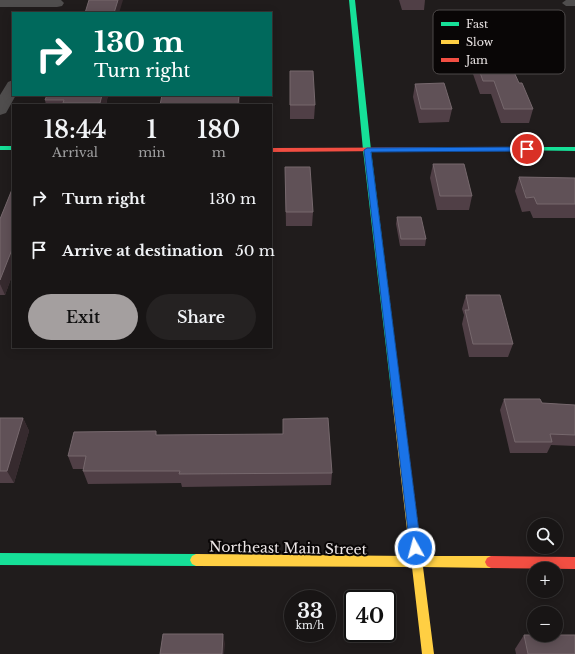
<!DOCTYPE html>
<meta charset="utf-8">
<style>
body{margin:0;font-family:"Libre Baskerville",serif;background:#252222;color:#f1f3f6;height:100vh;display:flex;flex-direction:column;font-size:15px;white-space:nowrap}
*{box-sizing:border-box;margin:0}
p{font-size:13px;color:#9f9fa0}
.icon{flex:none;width:22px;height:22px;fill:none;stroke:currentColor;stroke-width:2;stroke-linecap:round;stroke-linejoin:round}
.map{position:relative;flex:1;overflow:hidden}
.panel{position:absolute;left:12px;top:104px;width:260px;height:244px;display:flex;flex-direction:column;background:#181515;border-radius:0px;box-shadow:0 2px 10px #0003,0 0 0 1px #363434}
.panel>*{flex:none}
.banner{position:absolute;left:12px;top:12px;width:260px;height:84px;border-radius:0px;box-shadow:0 2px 10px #0003,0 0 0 1px #363434;background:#00695c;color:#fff;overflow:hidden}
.tools{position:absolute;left:527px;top:518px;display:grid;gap:8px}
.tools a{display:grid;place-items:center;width:36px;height:36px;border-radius:50%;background:#181515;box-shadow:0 2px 10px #0003,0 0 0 1px #363434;font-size:20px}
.speed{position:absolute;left:284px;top:590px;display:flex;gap:8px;font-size:20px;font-weight:700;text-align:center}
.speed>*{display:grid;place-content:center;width:52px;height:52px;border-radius:50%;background:#181515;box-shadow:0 2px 10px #0003,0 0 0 1px #363434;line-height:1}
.speed small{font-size:10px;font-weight:400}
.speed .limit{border:2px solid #111;border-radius:6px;background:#fff;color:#111}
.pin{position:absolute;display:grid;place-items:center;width:34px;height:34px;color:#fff;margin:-17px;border:2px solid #fff;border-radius:50%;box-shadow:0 1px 4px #0007}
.me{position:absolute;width:44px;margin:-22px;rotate:353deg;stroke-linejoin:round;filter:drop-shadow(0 0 3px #0008)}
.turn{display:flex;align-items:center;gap:14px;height:84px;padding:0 16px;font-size:18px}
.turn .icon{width:52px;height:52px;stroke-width:2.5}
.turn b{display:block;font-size:28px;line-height:34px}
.eta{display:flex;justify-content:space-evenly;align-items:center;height:68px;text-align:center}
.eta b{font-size:24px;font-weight:600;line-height:28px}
.action{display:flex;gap:8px;margin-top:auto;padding:8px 16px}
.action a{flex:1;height:46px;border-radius:24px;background:#a49f9f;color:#111;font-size:16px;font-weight:600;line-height:46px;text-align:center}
.action a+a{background:#252222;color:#f1f3f6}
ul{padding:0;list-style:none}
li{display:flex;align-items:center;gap:12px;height:52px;padding:0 16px}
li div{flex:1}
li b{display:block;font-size:15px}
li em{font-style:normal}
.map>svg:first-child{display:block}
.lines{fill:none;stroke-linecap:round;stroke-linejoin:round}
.lane{fill:#4f4d4d;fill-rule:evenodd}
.street{fill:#4f4d4d;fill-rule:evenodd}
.fast{fill:#16e098;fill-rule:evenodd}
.slow{fill:#ffcf43;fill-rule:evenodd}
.jam{fill:#f24e42;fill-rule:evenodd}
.wall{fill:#503f46}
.shaded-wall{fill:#362a2e}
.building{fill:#605157;stroke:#76686d}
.route{fill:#1a73e8;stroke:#114b97}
.labels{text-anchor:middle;stroke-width:4;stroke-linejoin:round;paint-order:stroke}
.near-street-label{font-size:14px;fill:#ebe5e5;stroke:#090606}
.key{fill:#090606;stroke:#4d4949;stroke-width:1}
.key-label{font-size:11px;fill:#ebe5e5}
</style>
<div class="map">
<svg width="575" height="654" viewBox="0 0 575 654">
<rect width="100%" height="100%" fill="#201c1c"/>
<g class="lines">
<!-- lane -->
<polygon class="lane" points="575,0 575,6 566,6 562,3 566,0"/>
<!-- street -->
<g class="street">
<polygon points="0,0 61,0 64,3 62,6 57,7 0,7"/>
<polygon points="13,80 13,95 16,95 6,113 0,115 0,95 8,82"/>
</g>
<!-- fast -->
<g class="fast">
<polygon points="349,0 355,0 371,150 402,399 400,402 397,403 394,402 392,399 363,150"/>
<rect x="0" y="146" width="13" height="4"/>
<polygon points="504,147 575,147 575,151 502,150 500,149"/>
<polygon points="0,553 196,554 200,556 202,560 200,564 196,566 0,565"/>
</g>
<!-- slow -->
<polygon class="slow" points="397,395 400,396 402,399 422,556 491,556 495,558 497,562 495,566 491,568 423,567 434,654 422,654 412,567 196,566 192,564 190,560 192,556 196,554 410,556 392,399 394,396"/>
<!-- jam -->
<g class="jam">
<polygon points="504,147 508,149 506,150 271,152 271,148"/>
<polygon points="491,556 575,557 575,569 491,568 487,566 485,562 487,558"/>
</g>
</g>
<!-- wall -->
<g class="wall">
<polygon points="399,0 425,0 424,10 402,10"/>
<polygon points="476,61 519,83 533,109 529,123 501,123 491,94 480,94 473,74"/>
<polygon points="290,71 315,105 314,119 290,119"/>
<polygon points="415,84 452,109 449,122 419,123 413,97"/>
<polygon points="108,95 106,105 46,105 45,100"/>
<polygon points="433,164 472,196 469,210 437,210 430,178"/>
<polygon points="285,167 313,212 312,226 286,226"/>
<polygon points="519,177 575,178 575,218 533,218 530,211 522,212 515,191"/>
<polygon points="13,187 13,273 5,295 0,295 0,219"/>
<polygon points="397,217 426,239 425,246 400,246 396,224"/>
<polygon points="466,295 513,344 508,357 469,357 462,324 464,315 462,309"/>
<polygon points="504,399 542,403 575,405 575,446 551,445 547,453 510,453 500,410"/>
<polygon points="0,418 23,418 29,431 14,483 0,483"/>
<polygon points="157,435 332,473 331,485 182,487 181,483 88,484 83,471 83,469 73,469 68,456"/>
<polygon points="524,635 575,654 516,654 515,649"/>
</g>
<!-- shaded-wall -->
<g class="shaded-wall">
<polygon points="118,0 123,0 119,13 114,13"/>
<polygon points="102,95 108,95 106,105 100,105 100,103"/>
<polygon points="239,95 240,95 240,105 238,105"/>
<polygon points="13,247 13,273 5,295 0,284 0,280"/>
<polygon points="23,418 29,431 14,483 7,471"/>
<polygon points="223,634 225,644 224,654 222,654"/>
</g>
<!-- building -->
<g class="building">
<polygon points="89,0 118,0 114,13 85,13"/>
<polygon points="476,61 509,61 519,83 522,83 533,109 504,109 494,81 483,81"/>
<polygon points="290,71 313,71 315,105 290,105"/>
<polygon points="444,83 452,109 421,109 415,84"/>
<polygon points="47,95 102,95 100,103 63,103 64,100 45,100"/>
<polygon points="162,95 239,95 238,105 160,105"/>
<polygon points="433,164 464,164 472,196 440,196"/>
<polygon points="285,167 310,167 313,212 286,212"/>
<polygon points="519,177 575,178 575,204 537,204 534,197 526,198"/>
<polygon points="13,187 13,247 0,280 0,219"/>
<polygon points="397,217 421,217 426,239 401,239"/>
<polygon points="466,295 500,295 513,344 473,344 465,310 469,310"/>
<polygon points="504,399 540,399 542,403 575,405 575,435 550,434 552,442 515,442"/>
<polygon points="0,418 23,418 7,471 0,471"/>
<polygon points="328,418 332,473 179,474 180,471 83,471 86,456 68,456 74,432 156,431 156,435 283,434 283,419"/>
<polygon points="163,634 223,634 222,654 160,654"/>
<polygon points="524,635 575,635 575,654 528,654"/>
</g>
<!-- route -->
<polygon class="route" points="527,147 530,148 530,151 371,152 421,548 419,551 415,553 411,551 410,548 364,150 367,148"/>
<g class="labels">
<!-- near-street labels -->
<g class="near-street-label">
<text transform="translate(288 548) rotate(1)" y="5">Northeast Main Street</text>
</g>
</g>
<!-- legend -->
<rect x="433" y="10" width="132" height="64" rx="6" class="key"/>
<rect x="441" y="22" width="18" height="4" fill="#16e098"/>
<rect x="441" y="40" width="18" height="4" fill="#ffcf43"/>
<rect x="441" y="58" width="18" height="4" fill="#f24e42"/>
<g class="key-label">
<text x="466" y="28">Fast</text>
<text x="466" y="46">Slow</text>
<text x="466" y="64">Jam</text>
</g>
</svg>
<div class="tools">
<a><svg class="icon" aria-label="search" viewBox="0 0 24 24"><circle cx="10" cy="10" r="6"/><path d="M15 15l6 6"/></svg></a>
<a>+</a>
<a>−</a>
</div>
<div class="speed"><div>33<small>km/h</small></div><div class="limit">40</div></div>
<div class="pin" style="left:527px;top:149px;background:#d93025"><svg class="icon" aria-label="arrive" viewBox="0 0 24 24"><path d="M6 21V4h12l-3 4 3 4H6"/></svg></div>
<svg class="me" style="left:415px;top:548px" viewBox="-20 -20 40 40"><circle r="17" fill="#1a73e8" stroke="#fff" stroke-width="3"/><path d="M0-11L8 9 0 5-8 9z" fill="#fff"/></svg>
<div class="banner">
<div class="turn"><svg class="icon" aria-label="right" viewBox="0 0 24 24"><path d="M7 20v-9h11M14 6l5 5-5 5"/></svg><div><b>130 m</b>Turn right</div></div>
</div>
<section class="panel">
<div class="eta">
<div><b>18:44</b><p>Arrival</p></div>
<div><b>1</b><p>min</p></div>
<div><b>180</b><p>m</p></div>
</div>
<ul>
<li><svg class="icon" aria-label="right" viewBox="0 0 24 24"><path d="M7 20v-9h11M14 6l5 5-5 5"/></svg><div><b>Turn right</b></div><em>130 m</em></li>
<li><svg class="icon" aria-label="arrive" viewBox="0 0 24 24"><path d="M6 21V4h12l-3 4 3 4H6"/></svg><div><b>Arrive at destination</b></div><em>50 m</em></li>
</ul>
<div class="action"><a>Exit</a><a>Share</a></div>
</section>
</div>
